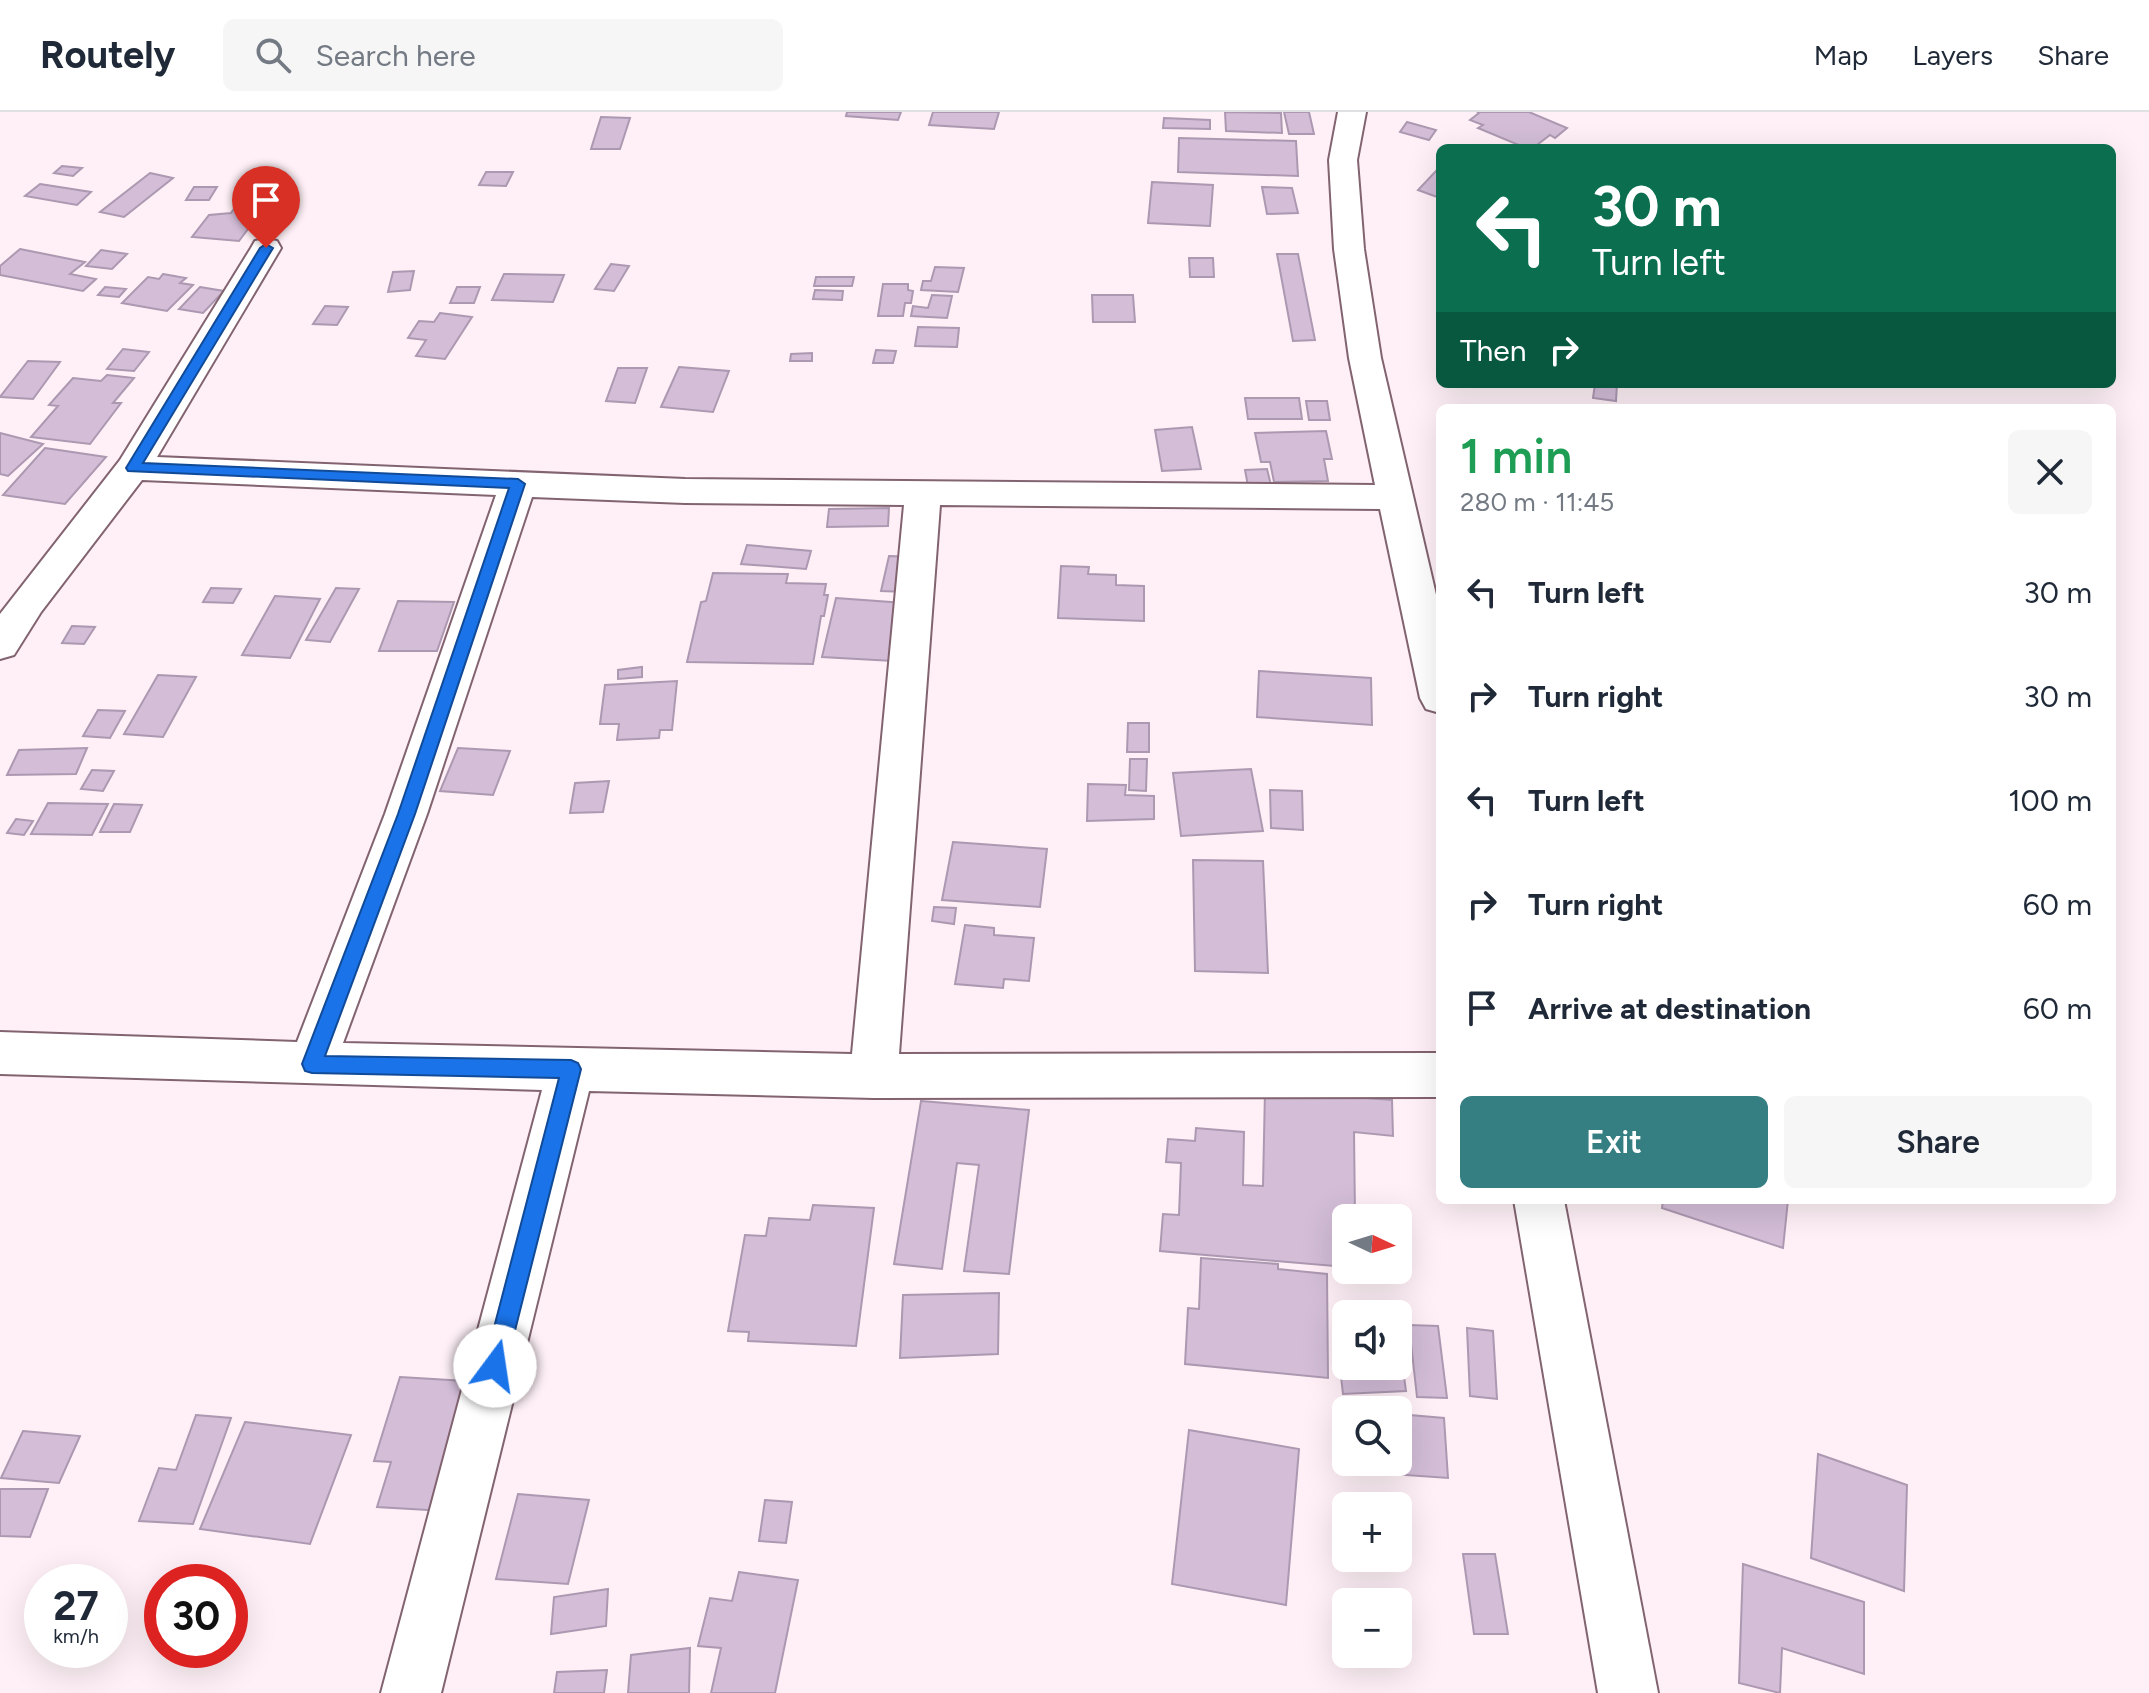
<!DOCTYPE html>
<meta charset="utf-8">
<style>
body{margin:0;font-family:Figtree,sans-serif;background:#f6f6f7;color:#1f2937;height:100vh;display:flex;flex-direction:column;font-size:30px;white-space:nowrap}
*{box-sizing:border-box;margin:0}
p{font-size:26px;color:#747a83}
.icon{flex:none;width:44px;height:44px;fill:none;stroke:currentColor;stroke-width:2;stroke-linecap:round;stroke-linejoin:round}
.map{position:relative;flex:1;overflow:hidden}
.panel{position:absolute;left:1436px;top:292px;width:680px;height:800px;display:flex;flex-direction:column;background:#fff;border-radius:12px;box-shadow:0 8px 32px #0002}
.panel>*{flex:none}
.guide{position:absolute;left:1436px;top:32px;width:680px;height:244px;border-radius:12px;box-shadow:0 8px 32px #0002;background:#0b6e4f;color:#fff;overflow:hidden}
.needle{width:52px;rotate:94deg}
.buttons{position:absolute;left:1332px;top:1092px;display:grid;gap:16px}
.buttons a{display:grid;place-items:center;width:80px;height:80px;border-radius:12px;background:#fff;box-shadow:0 8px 32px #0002;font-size:40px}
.speed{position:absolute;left:24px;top:1452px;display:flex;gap:16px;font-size:40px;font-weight:700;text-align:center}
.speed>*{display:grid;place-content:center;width:104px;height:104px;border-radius:50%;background:#fff;box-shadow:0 8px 32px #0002;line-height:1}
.speed small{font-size:20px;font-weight:400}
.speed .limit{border:12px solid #d22;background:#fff;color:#111}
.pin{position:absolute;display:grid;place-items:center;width:68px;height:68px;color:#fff;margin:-82px -34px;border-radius:50% 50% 50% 0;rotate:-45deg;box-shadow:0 0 8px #0007}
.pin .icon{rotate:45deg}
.me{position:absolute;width:88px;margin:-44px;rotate:14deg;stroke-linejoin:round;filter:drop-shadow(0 0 6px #0008)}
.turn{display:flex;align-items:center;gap:28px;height:168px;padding:0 24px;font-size:36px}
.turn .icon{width:104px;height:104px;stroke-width:2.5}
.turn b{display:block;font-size:56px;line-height:68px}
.then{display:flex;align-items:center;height:76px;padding:0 24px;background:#0003;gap:16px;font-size:30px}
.round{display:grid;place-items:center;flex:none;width:84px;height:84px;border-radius:12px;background:#f6f6f7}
.summary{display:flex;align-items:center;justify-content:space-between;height:136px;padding:0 24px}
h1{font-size:48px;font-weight:600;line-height:60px;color:#1e9e55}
.action{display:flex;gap:16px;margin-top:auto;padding:16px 24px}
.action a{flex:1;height:92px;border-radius:12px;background:#357e82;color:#fff;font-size:32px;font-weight:600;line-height:92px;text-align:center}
.action a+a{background:#f6f6f7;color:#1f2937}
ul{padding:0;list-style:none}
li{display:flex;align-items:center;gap:24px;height:104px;padding:0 24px}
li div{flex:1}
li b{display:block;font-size:30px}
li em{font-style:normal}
header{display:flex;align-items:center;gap:48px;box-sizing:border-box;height:112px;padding:0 40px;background:#fff;border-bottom:2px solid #e0e1e3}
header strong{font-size:38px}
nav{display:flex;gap:44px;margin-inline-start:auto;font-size:28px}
.search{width:560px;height:72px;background:#f6f6f7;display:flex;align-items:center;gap:20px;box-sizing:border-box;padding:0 28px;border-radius:12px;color:#747a83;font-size:30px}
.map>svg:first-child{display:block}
.building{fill:#d3bdd7;stroke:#ad98b1;stroke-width:2}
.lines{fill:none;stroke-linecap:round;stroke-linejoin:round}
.minor-casing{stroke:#826370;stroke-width:4}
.minor{fill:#fff;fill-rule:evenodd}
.route{fill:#1a73e8;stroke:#114b97;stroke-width:2}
</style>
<header>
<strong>Routely</strong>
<div class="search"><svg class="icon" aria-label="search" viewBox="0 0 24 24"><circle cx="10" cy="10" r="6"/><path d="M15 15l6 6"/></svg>Search here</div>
<nav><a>Map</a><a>Layers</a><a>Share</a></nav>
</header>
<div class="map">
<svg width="2149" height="1581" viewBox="0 0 2149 1581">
<rect width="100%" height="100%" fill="#fef0f6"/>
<!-- building -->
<g class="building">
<polygon points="847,0 901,0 898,8 846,4"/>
<polygon points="933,0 999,0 994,17 929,13"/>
<polygon points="1225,0 1281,1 1282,21 1226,19"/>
<polygon points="1284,0 1309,0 1314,22 1289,22"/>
<polygon points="1477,0 1529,0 1567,16 1555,26 1550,23 1533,36 1526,36 1478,16 1483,13 1470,8 1479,1"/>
<polygon points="601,5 630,6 620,37 591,37"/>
<polygon points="1164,6 1210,8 1210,17 1163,16"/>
<polygon points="1407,10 1436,18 1429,28 1400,20"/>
<polygon points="1179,26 1296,29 1298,64 1178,60"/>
<polygon points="62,54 82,56 73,64 54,61"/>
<polygon points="1437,58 1440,59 1440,86 1418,78"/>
<polygon points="486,60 513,60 506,74 479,73"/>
<polygon points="150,61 173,66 124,105 100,100"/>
<polygon points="1152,70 1213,73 1210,114 1148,111"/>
<polygon points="40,72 91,80 77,93 25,84"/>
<polygon points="194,75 217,75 209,88 186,88"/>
<polygon points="1262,75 1292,76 1298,101 1267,102"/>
<polygon points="235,95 263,97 239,129 192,125 209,103 231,101"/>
<polygon points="20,137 85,150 70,162 96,167 83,179 0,163 0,154"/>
<polygon points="101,138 127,142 112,157 86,154"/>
<polygon points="1277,142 1298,142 1315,228 1293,229"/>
<polygon points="1189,146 1213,146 1214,165 1190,165"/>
<polygon points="611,152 629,154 614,179 595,177"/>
<polygon points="935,155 964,156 958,180 921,178 923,169 931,169"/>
<polygon points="414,159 410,178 388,180 393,160"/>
<polygon points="163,162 186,166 180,171 193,173 167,199 122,191 148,165 159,167"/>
<polygon points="504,162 564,163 553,190 492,188"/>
<polygon points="816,165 854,165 852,174 814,174"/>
<polygon points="883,172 908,172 908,178 913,179 911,191 905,191 903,204 878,204"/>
<polygon points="105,175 126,177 119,185 98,183"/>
<polygon points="200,175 224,179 203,201 179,197"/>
<polygon points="457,175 480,175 474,191 450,191"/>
<polygon points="815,178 843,179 842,188 813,187"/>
<polygon points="932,183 952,184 947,206 911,204 913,194 928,196"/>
<polygon points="1092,183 1133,183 1135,210 1093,210"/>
<polygon points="325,194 348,195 337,213 313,212"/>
<polygon points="440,201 472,205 445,247 416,244 426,228 408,226 419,209 434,210"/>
<polygon points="918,215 959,216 957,235 915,234"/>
<polygon points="123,237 149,240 134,259 107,257"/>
<polygon points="876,238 896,239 893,251 873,251"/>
<polygon points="812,241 812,249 790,249 791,242"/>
<polygon points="28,249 60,250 33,287 0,285"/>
<polygon points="679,255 729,259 713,300 661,295"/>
<polygon points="618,256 647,256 635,291 606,289"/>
<polygon points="107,263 134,266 113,291 121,291 90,332 31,325 58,294 49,293 73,266 101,269"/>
<polygon points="1595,272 1617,272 1616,289 1593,286"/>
<polygon points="1245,286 1299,286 1302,307 1248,307"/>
<polygon points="1306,289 1327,289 1330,308 1309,308"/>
<polygon points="1192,315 1201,357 1162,359 1155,318"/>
<polygon points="1326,319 1332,347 1324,347 1328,369 1274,370 1270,350 1261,350 1255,321"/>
<polygon points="0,321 43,332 8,364 0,362"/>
<polygon points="45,336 106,345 65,392 3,383"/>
<polygon points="1267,357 1271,373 1248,374 1245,358"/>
<polygon points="889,396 888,414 827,415 829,397"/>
<polygon points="747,433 811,439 806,457 741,452"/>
<polygon points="889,444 914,445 906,480 881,479"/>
<polygon points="1061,454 1089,455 1088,462 1116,463 1116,473 1144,474 1144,509 1058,506"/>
<polygon points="713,461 788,462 786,471 826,472 824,483 828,483 824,504 821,504 813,552 687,550 701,490 706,489"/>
<polygon points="211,476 241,477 233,491 203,490"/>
<polygon points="336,476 359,477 330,530 306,528"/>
<polygon points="275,484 320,487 290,546 242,543"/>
<polygon points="836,486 904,491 893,549 822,545"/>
<polygon points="398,489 454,490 437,539 379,539"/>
<polygon points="72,514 95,515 84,532 62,531"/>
<polygon points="642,555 642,565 618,567 618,558"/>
<polygon points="1259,559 1371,566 1372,613 1257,605"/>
<polygon points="158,563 196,565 163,625 124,622"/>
<polygon points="677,569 672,618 660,618 659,626 617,628 619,612 600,612 605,573"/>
<polygon points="98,598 125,599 110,626 83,624"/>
<polygon points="1128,611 1149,611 1149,640 1127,640"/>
<polygon points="87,636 76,662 7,663 19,638"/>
<polygon points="458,636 510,639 493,683 440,679"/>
<polygon points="1130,647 1147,647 1146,679 1129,678"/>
<polygon points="1251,657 1263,719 1181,724 1173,661"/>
<polygon points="92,658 114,659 103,679 81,677"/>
<polygon points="609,669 603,700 570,701 575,671"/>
<polygon points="1088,672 1126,673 1125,683 1154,684 1154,707 1087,709"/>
<polygon points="1270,678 1302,679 1303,718 1271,716"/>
<polygon points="48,691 108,692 92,723 31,722"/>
<polygon points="114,692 142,693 130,720 100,720"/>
<polygon points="16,707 33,709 24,723 7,721"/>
<polygon points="953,730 1047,737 1040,795 942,788"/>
<polygon points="1193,748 1263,749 1268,861 1195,859"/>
<polygon points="934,795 956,796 954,812 932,809"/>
<polygon points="965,813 994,816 994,823 1034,826 1029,869 1004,867 1003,876 955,872"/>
<polygon points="1265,978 1392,988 1393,1024 1354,1020 1355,1106 1346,1106 1346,1155 1160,1139 1163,1102 1179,1103 1181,1051 1166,1050 1168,1027 1195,1029 1196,1016 1244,1020 1243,1073 1263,1074"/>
<polygon points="921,989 1029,998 1009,1162 964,1159 979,1053 957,1051 942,1157 894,1152"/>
<polygon points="1663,1088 1788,1088 1783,1136 1662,1096"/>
<polygon points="813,1093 874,1096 856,1234 748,1229 749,1220 728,1219 745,1123 766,1124 769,1106 810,1108"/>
<polygon points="1201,1146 1278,1152 1278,1157 1327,1162 1328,1266 1185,1252 1188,1196 1199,1197"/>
<polygon points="999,1181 998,1242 900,1246 903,1183"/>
<polygon points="1409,1213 1438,1214 1447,1286 1417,1285"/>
<polygon points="1467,1216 1493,1219 1497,1287 1470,1284"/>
<polygon points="1399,1228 1406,1279 1343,1282 1337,1230 1346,1230 1346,1254 1398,1254"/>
<polygon points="400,1265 482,1270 445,1399 377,1395 391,1350 374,1349"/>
<polygon points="1398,1302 1444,1306 1448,1366 1349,1359 1349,1350 1398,1350"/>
<polygon points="196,1303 231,1306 193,1412 139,1409 159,1356 176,1358"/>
<polygon points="245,1310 351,1323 310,1432 200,1417"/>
<polygon points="1189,1318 1299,1337 1286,1493 1172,1472"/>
<polygon points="23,1319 80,1324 59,1371 1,1366"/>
<polygon points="1818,1342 1907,1373 1904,1479 1811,1446"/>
<polygon points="0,1377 48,1377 30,1425 0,1424"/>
<polygon points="518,1382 589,1388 568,1472 496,1467"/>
<polygon points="765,1388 792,1390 786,1431 759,1429"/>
<polygon points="1463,1442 1495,1442 1508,1522 1474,1522"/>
<polygon points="1743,1452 1864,1490 1864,1562 1782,1536 1780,1581 1739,1571"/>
<polygon points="739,1460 798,1468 775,1581 711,1581 721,1536 698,1534 710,1486 732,1489"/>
<polygon points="608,1477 606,1514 551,1522 554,1485"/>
<polygon points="690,1536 689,1581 628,1581 631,1543"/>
<polygon points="607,1558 604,1581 554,1581 557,1560"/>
</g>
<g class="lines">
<!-- minor casing -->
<g class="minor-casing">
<g id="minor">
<path d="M1338 0H1366L1357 48 1364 137 1381 246 1440 500V601L1426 597 1420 586 1380 397 940 393 899 942 1440 941V985L874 986 589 979 441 1581H381L542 978 0 962V920L297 930 385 702 496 383 142 368 41 500 14 543 0 547V502L120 348 251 136 255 129 266 127 277 129 281 136 157 345 685 367 1375 373 1349 246 1334 137 1329 48ZM532 385 685 391 904 393 852 942 343 931 427 702Z"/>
<polygon points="1514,1088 1564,1088 1658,1581 1598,1581"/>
</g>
</g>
<!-- minor -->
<use href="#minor" class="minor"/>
</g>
<!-- route -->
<polygon class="route" points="266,132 273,136 143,351 518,367 525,372 415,702 325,944 571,948 578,951 581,957 506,1254 503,1262 495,1265 487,1262 484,1254 559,966 312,961 305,959 302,952 398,702 509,376 128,359 126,356 260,136"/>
</svg>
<div class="buttons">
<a><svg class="needle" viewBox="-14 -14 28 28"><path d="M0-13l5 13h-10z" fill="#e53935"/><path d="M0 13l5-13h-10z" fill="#747a83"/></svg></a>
<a><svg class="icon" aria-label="sound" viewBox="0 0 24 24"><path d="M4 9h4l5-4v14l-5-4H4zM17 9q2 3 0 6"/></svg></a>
<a><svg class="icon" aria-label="search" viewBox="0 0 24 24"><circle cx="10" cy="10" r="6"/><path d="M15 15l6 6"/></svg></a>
<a>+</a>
<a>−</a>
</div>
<div class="speed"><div>27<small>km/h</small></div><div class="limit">30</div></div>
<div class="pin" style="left:266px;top:136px;background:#d93025"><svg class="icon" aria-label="arrive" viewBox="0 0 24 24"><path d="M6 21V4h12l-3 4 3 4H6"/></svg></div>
<svg class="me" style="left:495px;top:1254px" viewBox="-20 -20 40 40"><circle r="19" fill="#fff"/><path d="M0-13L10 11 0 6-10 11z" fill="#1a73e8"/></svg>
<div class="guide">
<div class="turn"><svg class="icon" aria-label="left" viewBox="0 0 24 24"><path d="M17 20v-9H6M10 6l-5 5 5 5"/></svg><div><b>30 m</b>Turn left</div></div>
<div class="then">Then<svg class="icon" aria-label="right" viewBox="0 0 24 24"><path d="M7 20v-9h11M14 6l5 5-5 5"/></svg></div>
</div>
<section class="panel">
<div class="summary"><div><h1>1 min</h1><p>280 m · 11:45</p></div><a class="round"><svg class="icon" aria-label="close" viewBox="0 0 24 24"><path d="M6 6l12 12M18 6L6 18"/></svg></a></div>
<ul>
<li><svg class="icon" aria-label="left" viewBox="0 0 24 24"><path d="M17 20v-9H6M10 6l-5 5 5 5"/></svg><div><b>Turn left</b></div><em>30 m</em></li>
<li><svg class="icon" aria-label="right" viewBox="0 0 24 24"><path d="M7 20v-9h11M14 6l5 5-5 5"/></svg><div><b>Turn right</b></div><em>30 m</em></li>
<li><svg class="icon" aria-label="left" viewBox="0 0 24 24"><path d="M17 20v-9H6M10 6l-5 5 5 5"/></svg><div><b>Turn left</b></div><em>100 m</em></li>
<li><svg class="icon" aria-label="right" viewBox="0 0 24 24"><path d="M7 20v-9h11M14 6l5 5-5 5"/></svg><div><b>Turn right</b></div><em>60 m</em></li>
<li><svg class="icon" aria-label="arrive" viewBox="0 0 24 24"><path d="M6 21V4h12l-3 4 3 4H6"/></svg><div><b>Arrive at destination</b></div><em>60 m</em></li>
</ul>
<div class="action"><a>Exit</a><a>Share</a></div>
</section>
</div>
